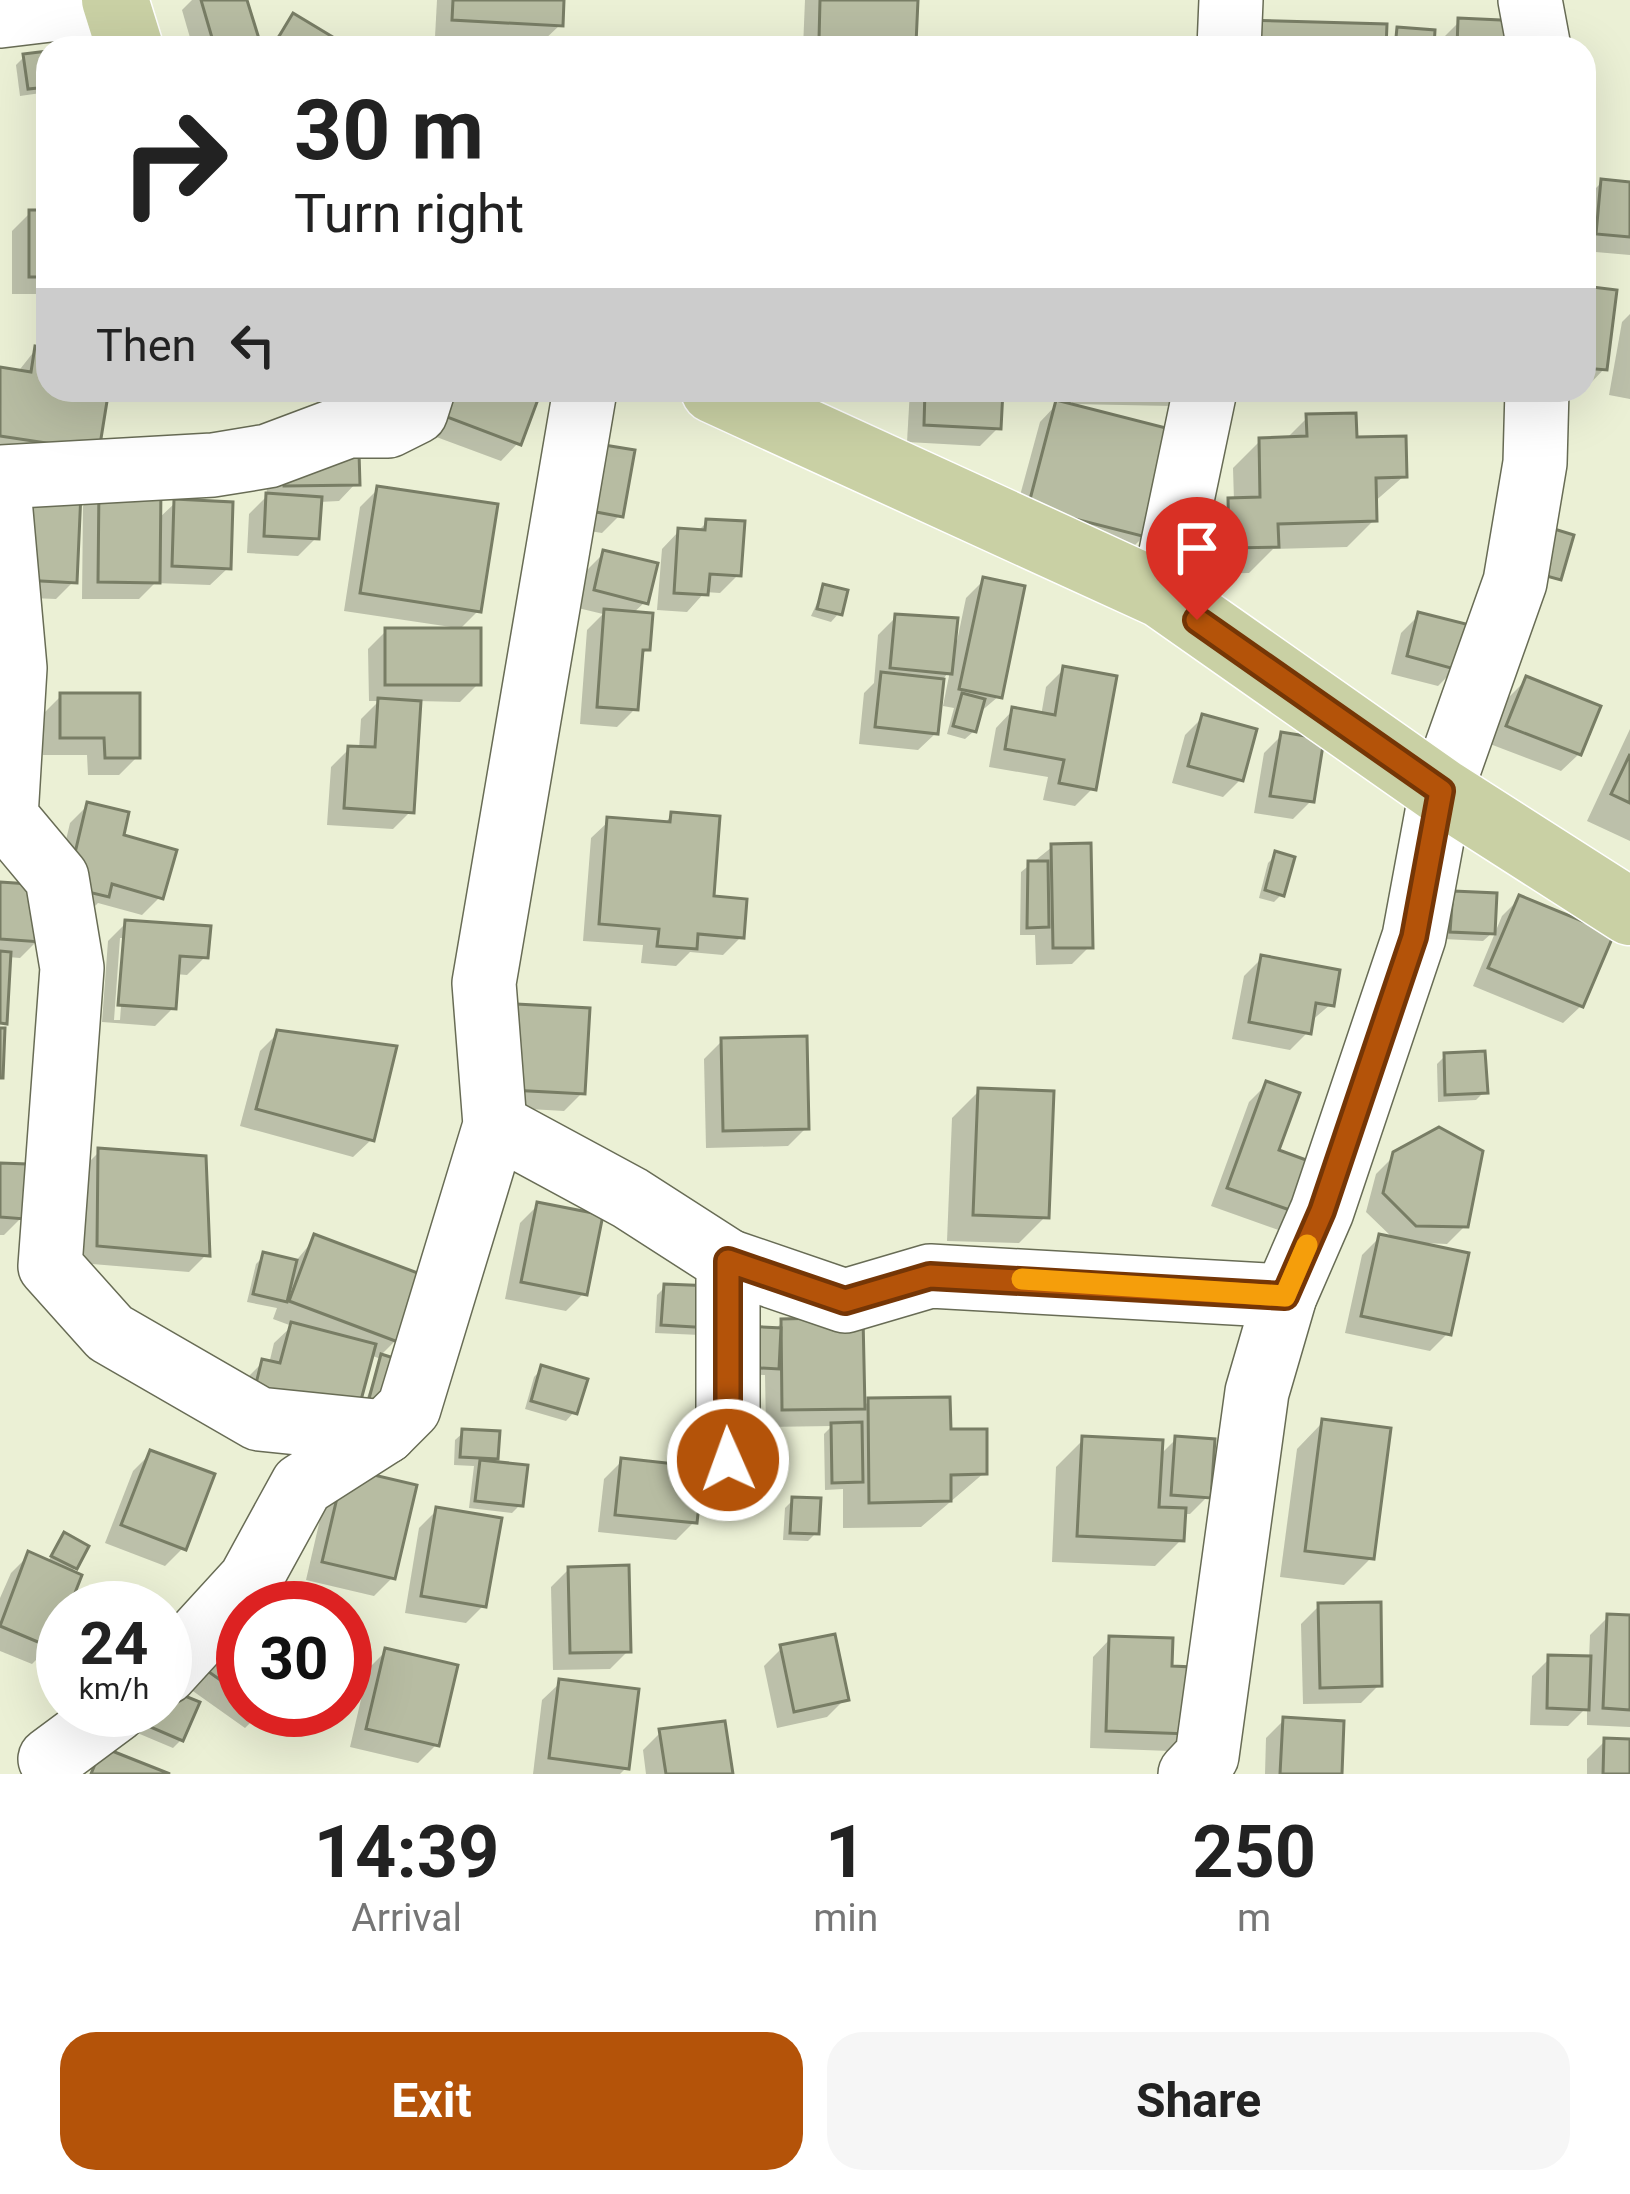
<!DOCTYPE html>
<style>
body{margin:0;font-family:Roboto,sans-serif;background:#f6f6f6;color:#222;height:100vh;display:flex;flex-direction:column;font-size:45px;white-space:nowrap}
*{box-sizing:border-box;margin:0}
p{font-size:39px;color:#767676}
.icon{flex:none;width:66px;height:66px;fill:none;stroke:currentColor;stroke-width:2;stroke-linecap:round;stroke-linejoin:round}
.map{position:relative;height:1774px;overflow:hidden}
.drawer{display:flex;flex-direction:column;background:#fff;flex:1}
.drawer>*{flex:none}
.hud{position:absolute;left:36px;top:36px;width:1560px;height:366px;border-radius:36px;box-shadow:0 12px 48px #0002;background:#fff;color:#222;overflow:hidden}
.speed{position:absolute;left:36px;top:1581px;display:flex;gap:24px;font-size:60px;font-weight:700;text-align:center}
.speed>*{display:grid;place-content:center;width:156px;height:156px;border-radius:50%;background:#fff;box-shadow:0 12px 48px #0002;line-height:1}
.speed small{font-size:30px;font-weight:400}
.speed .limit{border:18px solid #d22;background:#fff;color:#111}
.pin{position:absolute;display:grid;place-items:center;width:102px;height:102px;color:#fff;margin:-123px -51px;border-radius:50% 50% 50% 0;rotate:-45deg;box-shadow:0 0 12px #0007}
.pin .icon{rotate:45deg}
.me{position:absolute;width:132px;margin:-66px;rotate:358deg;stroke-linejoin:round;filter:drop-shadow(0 0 9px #0008)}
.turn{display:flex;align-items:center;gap:42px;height:252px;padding:0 60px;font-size:54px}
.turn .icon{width:156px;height:156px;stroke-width:2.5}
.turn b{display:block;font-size:84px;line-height:102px}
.then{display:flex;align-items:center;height:114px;padding:0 60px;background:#0003;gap:24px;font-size:45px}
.eta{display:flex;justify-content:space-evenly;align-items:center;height:204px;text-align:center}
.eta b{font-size:72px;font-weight:700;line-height:84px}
.cta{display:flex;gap:24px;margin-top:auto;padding:24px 60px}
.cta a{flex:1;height:138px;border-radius:36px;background:#b45309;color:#fff;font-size:48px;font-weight:700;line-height:138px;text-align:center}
.cta a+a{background:#f6f6f6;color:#222}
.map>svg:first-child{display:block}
.shadow{fill:#0003;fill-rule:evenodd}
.building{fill:#b7bca2;stroke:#787d65;stroke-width:3}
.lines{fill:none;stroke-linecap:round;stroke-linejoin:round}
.minor-casing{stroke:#686c55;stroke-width:66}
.major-casing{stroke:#fff;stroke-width:69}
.minor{stroke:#fff;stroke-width:63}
.major{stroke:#c9d0a4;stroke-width:66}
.route-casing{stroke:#753606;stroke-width:30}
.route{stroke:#b45309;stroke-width:21}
.slow{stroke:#f59e0b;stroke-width:21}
</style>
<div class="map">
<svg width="1630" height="1774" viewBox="0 0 1630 1774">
<rect width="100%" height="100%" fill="#ebf0d5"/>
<!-- shadow -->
<g class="shadow">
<polygon points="192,0 244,0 257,41 250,48 193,48 182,10"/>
<polygon points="437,0 561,0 560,25 542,42 435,37"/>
<polygon points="805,0 915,0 913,42 907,48 803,48"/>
<polygon points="293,17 345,48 267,48"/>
<polygon points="1460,21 1517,48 1441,48 1442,39"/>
<polygon points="1398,31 1431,48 1389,48"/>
<polygon points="48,54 48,92 20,96 16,65 24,57"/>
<polygon points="1602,182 1630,185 1630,255 1584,251 1584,200"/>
<polygon points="30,213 48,213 48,294 12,294 12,231"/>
<polygon points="1584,289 1604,369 1587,387 1584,387"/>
<polygon points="1630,314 1630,399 1609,395 1622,322"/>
<polygon points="36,349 48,351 48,390 87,395 87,390 139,390 105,394 96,450 0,456 0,370 17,373"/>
<polygon points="317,390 402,390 385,407"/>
<polygon points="439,390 520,390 518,443 501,461 423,432"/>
<polygon points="910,390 1000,390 998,428 980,446 907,442"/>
<polygon points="1073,390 1188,390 1172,406 1072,404"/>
<polygon points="1057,404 1144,536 1126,554 1012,525 1040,422"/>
<polygon points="1308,417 1404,476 1373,503 1374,520 1347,547 1273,549 1249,573 1203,574 1202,528 1234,501 1233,468 1260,441 1285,440"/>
<polygon points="593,446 620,515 602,533 564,527"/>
<polygon points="266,473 356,483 339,501 319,502 316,538 298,556 247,553 249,514 267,496"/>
<polygon points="101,488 157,520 175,503 228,568 210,585 155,583 139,599 82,599 83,506"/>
<polygon points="378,489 478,611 458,631 478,684 460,702 418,701 411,811 393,829 327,825 331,767 349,749 359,749 361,719 379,701 369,701 368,649 386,631 451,627 344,611 360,507"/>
<polygon points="11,511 74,581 56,599 7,597"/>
<polygon points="707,522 738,575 720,593 705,592 687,612 657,610 662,549 679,531 697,532"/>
<polygon points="604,553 645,602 632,614 647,649 639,658 635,709 617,727 580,724 587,630 603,614 578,608 586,571"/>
<polygon points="984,580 999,696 979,713 974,731 965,739 947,734 954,708 943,706 950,671 941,681 936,733 918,750 859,744 864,693 874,683 878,635 896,617 957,641 966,598"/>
<polygon points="824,588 839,613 831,622 811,616"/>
<polygon points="1419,615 1456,668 1438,686 1391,674 1401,633"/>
<polygon points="1064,669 1093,788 1075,806 1043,800 1048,777 989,767 996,728 1013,710 1041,716 1046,687"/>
<polygon points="1526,680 1579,754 1561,771 1490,744 1508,698"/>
<polygon points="61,696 137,757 119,775 88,775 87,755 43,755 43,714"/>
<polygon points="1203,717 1241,779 1223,797 1172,783 1185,735"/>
<polygon points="1630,729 1630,841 1587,821"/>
<polygon points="1282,735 1311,801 1293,819 1254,813 1264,753"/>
<polygon points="88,805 160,897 142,915 98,903 88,913 51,904 70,823"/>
<polygon points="672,815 711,899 741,937 723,955 690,952 676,966 641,963 643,945 583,941 591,838 609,821 663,825"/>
<polygon points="1052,847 1090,946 1072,964 1036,965 1035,935 1020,935 1021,872"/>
<polygon points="1276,855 1282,894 1274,902 1259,898 1268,863"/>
<polygon points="0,885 38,940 20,958 8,957 0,1027"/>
<polygon points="1454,894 1492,933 1483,941 1444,939"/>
<polygon points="1520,898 1581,1006 1563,1023 1473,986 1502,916"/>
<path d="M126 923 205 957 187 975 175 974 173 1008 155 1026 102 1022 108 941ZM120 938H126L120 1020H114Z"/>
<polygon points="1262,958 1331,1004 1310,1022 1308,1032 1290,1050 1232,1039 1244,976"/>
<polygon points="517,1007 582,1093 564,1111 495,1107"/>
<polygon points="278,1033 371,1140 353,1157 240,1126 260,1051"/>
<polygon points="722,1041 806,1128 788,1146 706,1148 704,1059"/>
<polygon points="1445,1056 1484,1092 1476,1100 1438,1102 1437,1064"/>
<polygon points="1267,1084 1275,1152 1322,1169 1287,1233 1211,1206 1249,1102"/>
<polygon points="979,1091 1046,1216 1019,1243 947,1241 952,1118"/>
<polygon points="100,1151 207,1254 189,1272 80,1263 82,1169"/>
<polygon points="1395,1155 1465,1226 1447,1244 1424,1243 1448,1333 1430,1351 1345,1333 1362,1255 1380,1237 1395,1240 1366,1212 1376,1174"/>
<polygon points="0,1166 22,1217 4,1235 0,1235"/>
<polygon points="538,1205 584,1293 566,1311 505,1299 520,1223"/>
<polygon points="315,1238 396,1340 379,1357 399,1363 361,1414 381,1359 370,1355 353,1417 245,1380 263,1362 269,1364 274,1343 292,1326 273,1319 277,1308 247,1302 256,1264 264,1256 295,1262"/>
<polygon points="665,1287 710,1289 700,1335 655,1333 657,1295"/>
<polygon points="782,1322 862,1408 869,1401 984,1473 921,1527 843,1528 843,1489 825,1490 824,1434 832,1426 766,1427 765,1375 735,1374"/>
<polygon points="542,1369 574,1412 566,1421 525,1409 534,1377"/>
<polygon points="1323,1422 1371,1558 1344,1585 1280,1577 1297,1449"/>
<polygon points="464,1432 497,1433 495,1464 520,1505 512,1513 469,1508 474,1466 454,1465 455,1440"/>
<polygon points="1176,1439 1208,1496 1190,1514 1183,1514 1182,1539 1155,1566 1052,1562 1056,1467 1083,1440 1159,1456"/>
<polygon points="151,1453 183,1548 165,1566 105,1543 133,1471"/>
<polygon points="622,1461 694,1522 676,1540 598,1532 604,1479"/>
<polygon points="345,1472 392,1578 374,1596 306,1580 327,1489"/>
<polygon points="793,1500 816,1533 808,1541 783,1540 785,1508"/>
<polygon points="437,1510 484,1605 466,1623 405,1613 419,1528"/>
<polygon points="64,1536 74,1568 65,1608 49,1647 32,1664 0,1651 0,1598 11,1573 29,1555 47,1563"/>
<polygon points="569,1569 628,1651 610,1669 553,1670 551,1587"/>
<polygon points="1319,1606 1379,1685 1361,1703 1303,1704 1301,1624"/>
<polygon points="1608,1617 1630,1618 1630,1727 1587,1725 1587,1707 1568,1726 1530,1725 1532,1676 1550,1658 1589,1659 1590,1635"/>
<polygon points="1110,1639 1168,1669 1187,1733 1170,1751 1090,1748 1093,1657"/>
<polygon points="243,1644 243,1710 263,1710 245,1728 183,1684"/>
<polygon points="782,1648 845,1699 827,1717 777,1728 764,1666"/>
<polygon points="386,1651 436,1745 418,1763 350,1747 368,1669"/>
<polygon points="560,1683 627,1767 620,1774 533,1774 542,1700"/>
<polygon points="143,1710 165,1710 181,1740 173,1748 135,1732"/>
<polygon points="1284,1720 1339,1774 1265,1774 1266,1738"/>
<polygon points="661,1732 730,1774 646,1774 643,1750"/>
<polygon points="1605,1741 1630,1742 1630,1774 1587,1774 1587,1759"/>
</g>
<!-- building -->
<g class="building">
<polygon points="201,0 247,0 260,42 215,48"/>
<polygon points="453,0 564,0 563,26 452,20"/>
<polygon points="820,0 918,0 916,44 819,40"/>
<polygon points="293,13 351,48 272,48"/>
<polygon points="1458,18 1522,21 1520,48 1457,48"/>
<polygon points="1241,20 1387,24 1386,48 1240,48"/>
<polygon points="113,26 116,48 75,48 73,31"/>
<polygon points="1397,27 1435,30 1434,48 1395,48"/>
<polygon points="48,51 48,87 28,89 23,54"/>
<polygon points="1601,179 1630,182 1630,237 1596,234"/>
<rect x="29" y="210" width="19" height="67"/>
<polygon points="1584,286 1617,290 1607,370 1584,368"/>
<polygon points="35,346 48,348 48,390 108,395 99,451 0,436 0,367 31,372"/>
<polygon points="448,390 529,390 540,394 521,445 439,414"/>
<polygon points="925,390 1003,390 1001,429 924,425"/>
<polygon points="1056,400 1174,430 1146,537 1028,507"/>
<polygon points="1356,413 1357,437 1406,436 1407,477 1376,478 1377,521 1278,524 1279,547 1229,548 1228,498 1260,497 1259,438 1307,436 1306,414"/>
<polygon points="592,443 635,450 623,517 580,509"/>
<polygon points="283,452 359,452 360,485 284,486"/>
<polygon points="99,485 161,486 160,583 98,582"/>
<polygon points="377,486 498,504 481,612 360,593"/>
<polygon points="28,490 81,492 77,583 23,580"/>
<polygon points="266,493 322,497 319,539 264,536"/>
<polygon points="174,499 233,502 231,569 172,566"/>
<polygon points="706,519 745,521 741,576 710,574 708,595 674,593 678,528 705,530"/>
<polygon points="1541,525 1574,535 1561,580 1528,571"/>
<polygon points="603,550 658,563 648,604 594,590"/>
<polygon points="983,577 1025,586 1002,698 959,689"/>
<polygon points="823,584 848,590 842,615 817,609"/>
<polygon points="604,609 653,613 650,650 643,650 638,710 597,707"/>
<polygon points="1418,612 1470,625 1458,670 1407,656"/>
<polygon points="895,614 958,618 952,674 890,668"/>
<rect x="385" y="628" width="96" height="57"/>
<polygon points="1063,666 1117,676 1096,790 1059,783 1064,760 1005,749 1012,707 1055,715"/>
<polygon points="881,672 944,679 938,734 875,727"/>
<polygon points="1526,676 1601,706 1581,755 1506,726"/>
<polygon points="60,693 140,693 140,758 105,758 104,738 60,738"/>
<polygon points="962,693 985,699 976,732 953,726"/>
<polygon points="378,698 421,701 414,813 344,808 348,746 375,747"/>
<polygon points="1202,714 1257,729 1243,781 1188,766"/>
<polygon points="1281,732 1324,739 1314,802 1270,796"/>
<polygon points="1630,754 1630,803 1611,794"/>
<polygon points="87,802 129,812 124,835 177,850 163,899 112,884 109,897 67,887"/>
<polygon points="671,812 720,816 714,896 747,899 744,938 698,934 697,949 657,946 659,929 599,924 607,817 670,822"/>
<polygon points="1091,843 1093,948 1053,948 1051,844"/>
<polygon points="1275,851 1295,857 1284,896 1265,890"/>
<polygon points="1028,861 1048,861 1049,927 1027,928"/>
<polygon points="0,882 44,885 41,942 0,939"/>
<polygon points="1453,891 1497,893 1495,934 1450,932"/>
<polygon points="1519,895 1614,934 1583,1007 1488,968"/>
<polygon points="125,920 211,926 208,958 180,956 176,1009 118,1005"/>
<polygon points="0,951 11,952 7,1024 0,1023"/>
<polygon points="1261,955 1340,970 1334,1006 1316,1003 1311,1034 1249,1022"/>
<polygon points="516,1004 590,1008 585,1094 511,1090"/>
<polygon points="0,1028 5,1028 3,1078 0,1078"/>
<polygon points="277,1030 397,1046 374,1141 256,1109"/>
<polygon points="807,1036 809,1129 723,1131 721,1038"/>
<polygon points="1485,1051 1488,1093 1445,1095 1444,1053"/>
<polygon points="1266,1081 1300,1093 1279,1150 1325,1167 1307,1216 1227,1188"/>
<polygon points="978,1088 1054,1091 1049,1218 973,1215"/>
<polygon points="1439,1127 1483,1151 1468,1227 1416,1226 1383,1193 1393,1152"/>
<polygon points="98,1148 206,1156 210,1256 97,1246"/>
<polygon points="0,1163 27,1164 25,1219 0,1217"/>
<polygon points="537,1202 603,1215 587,1295 521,1282"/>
<polygon points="314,1234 423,1275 398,1342 289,1301"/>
<polygon points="1379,1234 1469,1253 1451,1335 1361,1316"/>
<polygon points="263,1252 297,1260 287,1302 253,1294"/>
<polygon points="664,1284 713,1286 711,1328 661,1325"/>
<polygon points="863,1317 865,1409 782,1410 781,1319"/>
<polygon points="291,1322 376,1344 356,1419 254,1392 262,1359 280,1363"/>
<polygon points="743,1326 781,1328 779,1369 742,1367"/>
<polygon points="381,1354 403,1361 388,1412 367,1406"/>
<polygon points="541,1365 588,1379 577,1414 531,1401"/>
<polygon points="950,1397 951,1429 987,1429 987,1474 951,1475 951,1501 869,1503 868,1398"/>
<polygon points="1322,1419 1391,1428 1374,1559 1305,1551"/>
<polygon points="862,1422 863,1482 832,1483 831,1423"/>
<polygon points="462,1429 500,1431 498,1459 460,1457"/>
<polygon points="1082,1436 1163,1440 1159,1507 1186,1508 1184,1541 1077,1536"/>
<polygon points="1175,1436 1215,1439 1211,1498 1171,1495"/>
<polygon points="150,1450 215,1474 186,1550 121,1525"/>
<polygon points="621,1458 703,1467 697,1523 615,1515"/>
<polygon points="480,1460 528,1465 523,1506 475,1501"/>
<polygon points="344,1468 417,1485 395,1579 322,1562"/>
<polygon points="792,1497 821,1498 819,1534 790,1533"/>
<polygon points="436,1507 502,1518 486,1607 421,1596"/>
<polygon points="64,1532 89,1546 77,1569 51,1556"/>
<polygon points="28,1551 82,1575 69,1608 63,1608 52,1648 0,1626"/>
<polygon points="629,1565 631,1652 570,1653 568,1567"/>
<polygon points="1381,1602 1382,1686 1320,1688 1318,1603"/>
<polygon points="1607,1614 1630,1615 1630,1710 1603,1708"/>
<polygon points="226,1628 243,1641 243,1696 199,1665"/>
<polygon points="835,1634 849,1700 794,1712 780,1645"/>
<polygon points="345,1635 368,1647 345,1694"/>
<polygon points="1109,1636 1173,1638 1172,1666 1193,1667 1190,1734 1106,1731"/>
<polygon points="385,1648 458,1665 439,1746 366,1729"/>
<polygon points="1548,1655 1591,1656 1589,1710 1547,1708"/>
<polygon points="559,1679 639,1689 629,1769 549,1758"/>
<polygon points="165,1688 200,1702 183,1741 141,1723 146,1710 165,1710"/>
<polygon points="1283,1717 1344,1721 1342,1774 1280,1774"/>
<polygon points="725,1721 733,1774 666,1774 659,1729"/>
<polygon points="1604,1738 1630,1739 1630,1774 1603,1774"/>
<polygon points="102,1747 170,1774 91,1774"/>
</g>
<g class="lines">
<!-- minor casing -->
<g class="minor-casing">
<g id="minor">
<polyline points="1530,0 1539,48"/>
<polyline points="0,16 116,2"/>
<polyline points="1229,48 1231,0"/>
<polyline points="0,477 213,465 268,456 348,426 388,426 416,412 423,390"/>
<polyline points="0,500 15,668 6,817 57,878 72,968 50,1266 110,1333 259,1419 385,1432"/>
<polyline points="1162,595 1205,390"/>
<polyline points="495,1125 630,1198 728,1261 728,1460"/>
<polyline points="728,1261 845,1301 930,1276 1285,1296"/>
<polyline points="165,1673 250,1580 302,1485 385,1432 409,1408 495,1125 484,983 585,390"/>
<polyline points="50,1759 116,1710"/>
<polyline points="1190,1774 1207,1756 1257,1392 1285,1296 1322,1211 1414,937 1441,791 1515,582 1535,463 1537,390"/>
</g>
</g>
<!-- major casing -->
<g class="major-casing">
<g id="major">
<polyline points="115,0 130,48"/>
<polyline points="714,390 1162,595 1441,791 1630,912"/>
</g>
</g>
<!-- minor -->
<use href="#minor" class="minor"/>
<!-- major -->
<use href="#major" class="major"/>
</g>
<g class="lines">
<!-- route casing -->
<g class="route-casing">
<polyline id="route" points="728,1460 728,1261 845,1301 930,1276 1285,1296 1322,1211 1414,937 1441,791 1197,620"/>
</g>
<!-- route -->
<use href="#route" class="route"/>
<!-- slow -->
<polyline class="slow" points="1022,1279 1285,1296 1307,1245"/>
</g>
</svg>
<div class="speed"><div>24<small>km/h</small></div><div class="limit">30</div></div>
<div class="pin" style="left:1197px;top:620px;background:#d93025"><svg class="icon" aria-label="arrive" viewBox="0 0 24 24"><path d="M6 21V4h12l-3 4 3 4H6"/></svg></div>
<svg class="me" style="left:728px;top:1460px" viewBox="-20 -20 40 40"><circle r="17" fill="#b45309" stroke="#fff" stroke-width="3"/><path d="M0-11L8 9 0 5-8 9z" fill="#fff"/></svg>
<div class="hud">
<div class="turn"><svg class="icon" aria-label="right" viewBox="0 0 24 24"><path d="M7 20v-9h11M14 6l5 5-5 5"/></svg><div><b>30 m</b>Turn right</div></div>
<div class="then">Then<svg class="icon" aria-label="left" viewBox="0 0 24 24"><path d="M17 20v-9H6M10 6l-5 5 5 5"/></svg></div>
</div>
</div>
<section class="drawer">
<div class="eta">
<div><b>14:39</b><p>Arrival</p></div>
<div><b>1</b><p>min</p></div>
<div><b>250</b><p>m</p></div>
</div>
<div class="cta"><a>Exit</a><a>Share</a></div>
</section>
